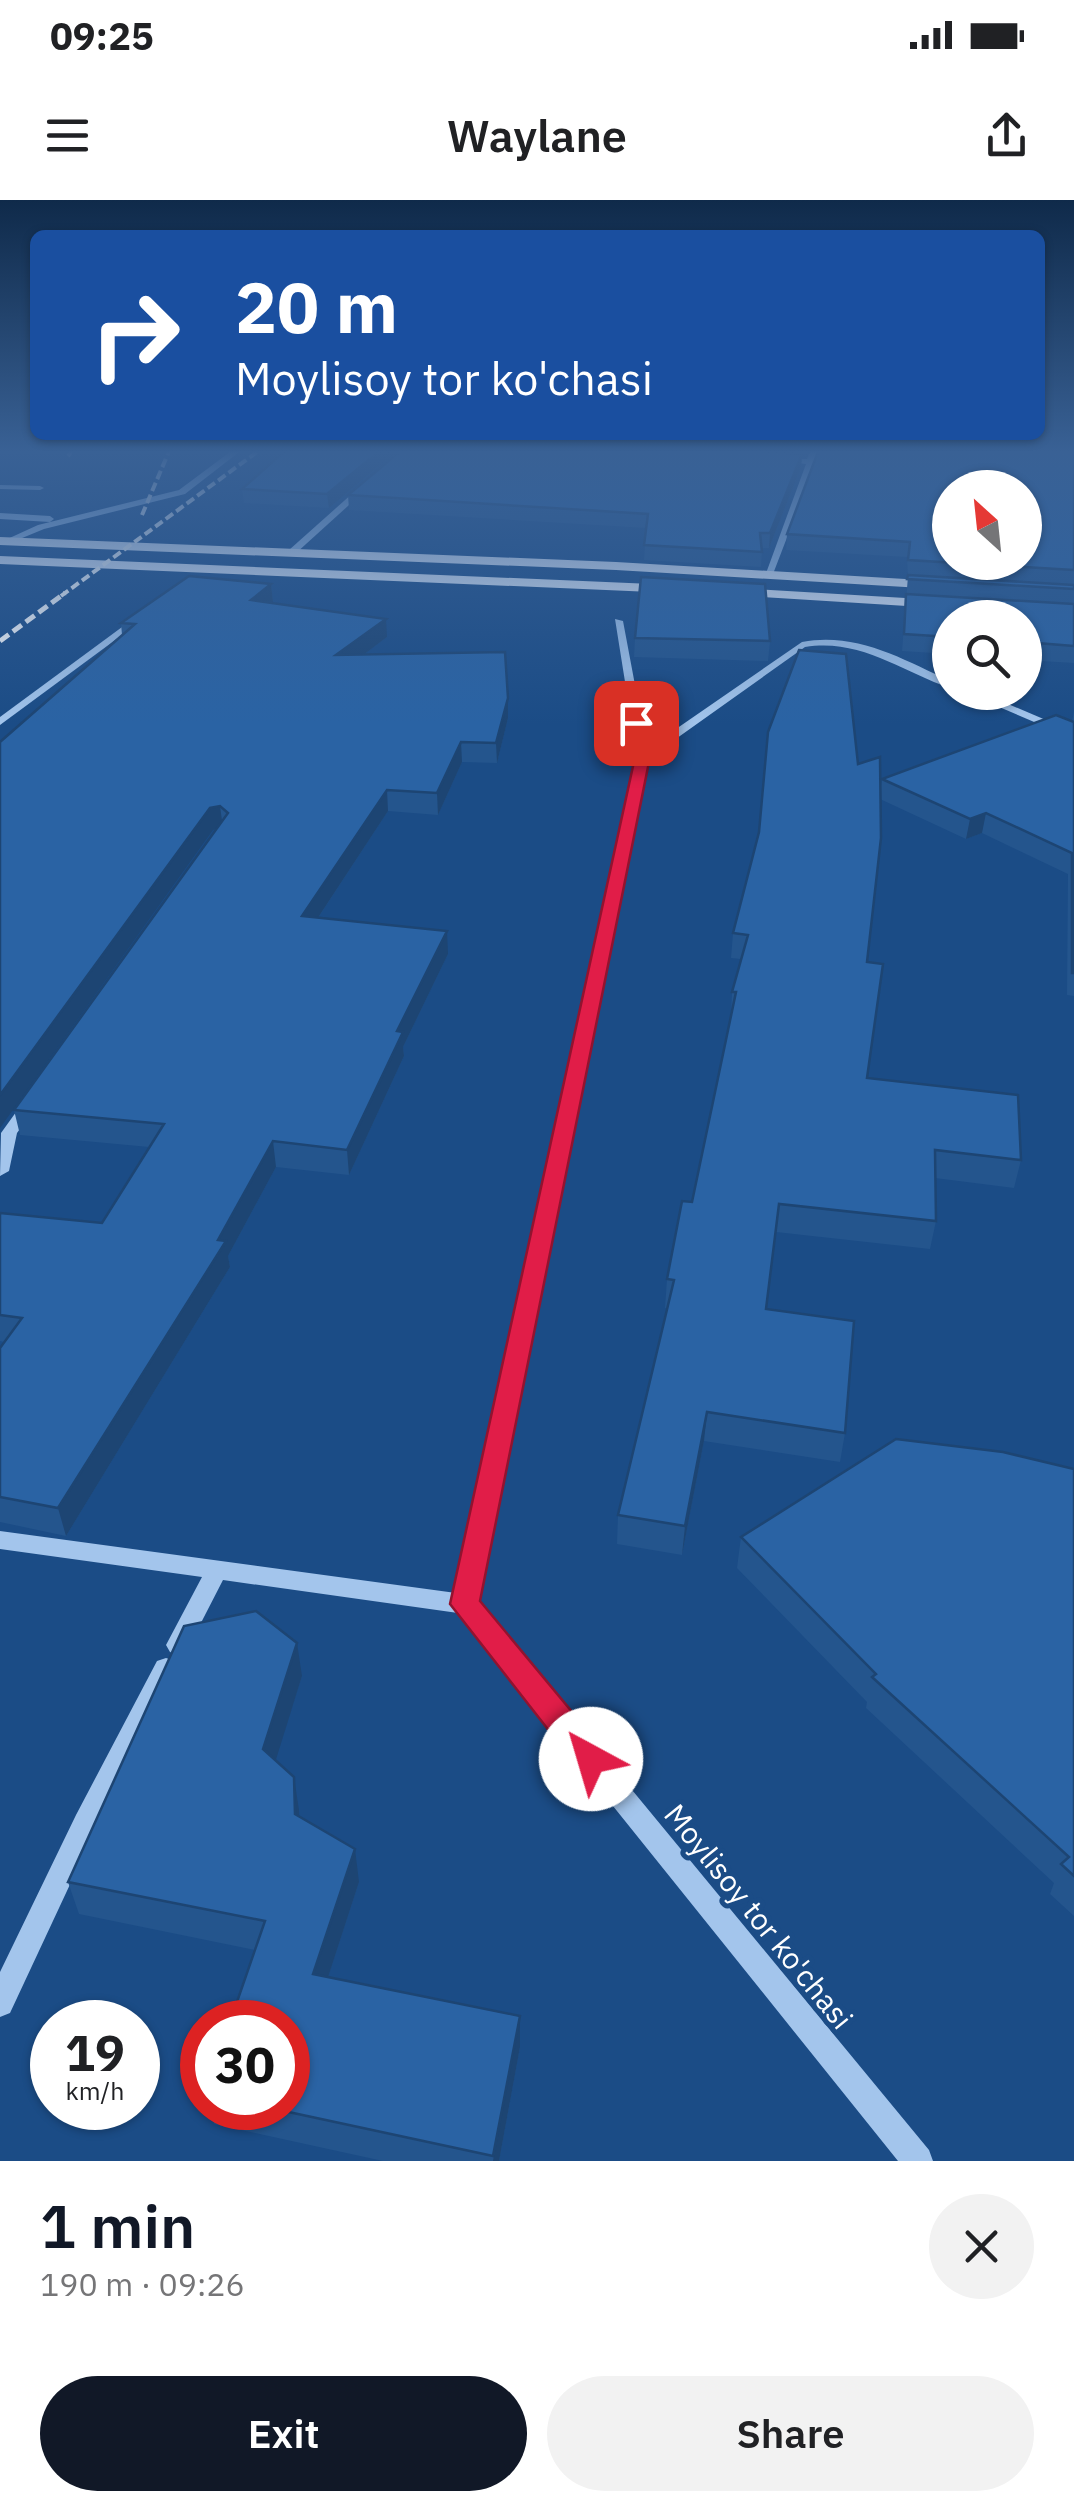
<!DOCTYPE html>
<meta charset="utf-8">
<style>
body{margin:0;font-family:"IBM Plex Sans",sans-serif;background:#f2f2f2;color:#202124;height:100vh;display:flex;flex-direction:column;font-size:38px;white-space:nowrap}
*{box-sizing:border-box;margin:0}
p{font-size:32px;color:#757577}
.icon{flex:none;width:55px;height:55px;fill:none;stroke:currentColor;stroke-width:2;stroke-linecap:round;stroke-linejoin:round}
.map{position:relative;height:1961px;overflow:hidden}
.drawer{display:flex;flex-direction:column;background:#fff;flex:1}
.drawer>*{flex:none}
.top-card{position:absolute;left:30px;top:30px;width:1015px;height:210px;border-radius:15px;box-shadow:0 2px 8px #0004;background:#1a4fa0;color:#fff;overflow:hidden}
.needle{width:65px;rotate:333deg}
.tools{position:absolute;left:932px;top:270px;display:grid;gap:20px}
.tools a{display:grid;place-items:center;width:110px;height:110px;border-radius:50%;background:#fff;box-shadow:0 2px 8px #0004;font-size:50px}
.speed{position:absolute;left:30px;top:1800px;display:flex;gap:20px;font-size:50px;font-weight:700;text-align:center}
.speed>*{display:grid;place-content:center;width:130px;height:130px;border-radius:50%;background:#fff;box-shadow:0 2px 8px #0004;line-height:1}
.speed small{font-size:25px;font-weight:400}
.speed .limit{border:15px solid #d22;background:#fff;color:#111}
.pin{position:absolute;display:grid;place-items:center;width:85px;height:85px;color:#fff;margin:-42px;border-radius:20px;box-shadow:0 5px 15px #0006}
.me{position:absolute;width:110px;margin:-55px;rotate:321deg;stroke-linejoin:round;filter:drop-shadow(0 0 8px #0008)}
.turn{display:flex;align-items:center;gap:35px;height:210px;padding:0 40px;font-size:45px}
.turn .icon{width:130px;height:130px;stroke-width:2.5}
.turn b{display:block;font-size:70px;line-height:85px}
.round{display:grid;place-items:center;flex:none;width:105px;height:105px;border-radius:52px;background:#f2f2f2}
.overview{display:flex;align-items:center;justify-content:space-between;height:170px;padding:0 40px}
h1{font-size:60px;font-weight:600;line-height:75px;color:#111827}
.primary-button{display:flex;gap:20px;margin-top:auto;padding:20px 40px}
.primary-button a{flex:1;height:115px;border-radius:60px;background:#111827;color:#fff;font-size:40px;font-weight:600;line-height:115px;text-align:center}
.primary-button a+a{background:#f2f2f2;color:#202124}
.status{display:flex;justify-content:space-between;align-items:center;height:70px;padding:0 50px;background:#fff;direction:ltr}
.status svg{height:28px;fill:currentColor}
header{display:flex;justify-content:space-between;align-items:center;height:130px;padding:0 40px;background:#fff;font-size:45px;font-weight:600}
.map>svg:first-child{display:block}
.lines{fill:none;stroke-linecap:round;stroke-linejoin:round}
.minor{fill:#a3c5ec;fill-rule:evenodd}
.major{fill:#e8f1ff;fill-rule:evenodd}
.rail-far1{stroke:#fff;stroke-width:4;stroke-dasharray:9 4;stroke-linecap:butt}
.rail{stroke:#fff;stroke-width:5;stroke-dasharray:11 5;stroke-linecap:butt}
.wall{fill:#24558d}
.shaded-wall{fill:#1d4573}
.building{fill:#2a63a4;stroke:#1d4573;stroke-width:2.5;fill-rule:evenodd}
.route{fill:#e11d48;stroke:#92132f;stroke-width:2.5}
.labels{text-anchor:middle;stroke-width:10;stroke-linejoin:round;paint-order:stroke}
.street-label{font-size:30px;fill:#fff;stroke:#1b4c86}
</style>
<div class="status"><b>09:25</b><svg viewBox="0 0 49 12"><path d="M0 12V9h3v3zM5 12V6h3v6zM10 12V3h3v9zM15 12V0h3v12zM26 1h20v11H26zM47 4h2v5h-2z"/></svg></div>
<header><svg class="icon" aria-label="menu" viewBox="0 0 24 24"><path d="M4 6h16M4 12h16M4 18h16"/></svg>Waylane<svg class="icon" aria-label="share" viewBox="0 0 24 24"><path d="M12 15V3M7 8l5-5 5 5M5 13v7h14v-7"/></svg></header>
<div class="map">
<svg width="1074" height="1961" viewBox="0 0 1074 1961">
<rect width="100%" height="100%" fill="#1b4c86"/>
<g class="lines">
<!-- minor -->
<g class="minor">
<polygon points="234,249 243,249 185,294 44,329 10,343 3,341 38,325 179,290"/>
<polygon points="811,249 819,249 816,262 773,374 765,376 806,264 773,260 777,258 807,259"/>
<polygon points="363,284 370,286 295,354 289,354 289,350"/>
<polygon points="0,285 40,286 44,288 40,290 0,289"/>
<polygon points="0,313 50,316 54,319 50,322 0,319"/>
<polygon points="137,416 145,418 0,525 0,517"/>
<path d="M615 419 623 421 647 549 802 442C857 432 902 459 950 481V488C901 471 860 438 805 447L649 558 477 1402 929 1950 933 1961H898L458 1413 223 1380 186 1452 178 1455 170 1452 166 1445 202 1377 0 1349V1331L456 1393 637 557Z"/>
<polygon points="964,492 980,492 1074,532 1074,539"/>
<polygon points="30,899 38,904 17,933 9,971 0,976 1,933 24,901"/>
<polygon points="166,1458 175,1461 178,1468 94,1633 10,1813 0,1817 0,1772 76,1615 157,1461"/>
</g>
<!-- major -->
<g class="major">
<polygon points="0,337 616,362 939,381 946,385 939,389 616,370 0,345"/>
<polygon points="0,356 675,385 682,389 675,393 0,364"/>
<polygon points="735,388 939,400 946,404 939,408 730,395 730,389"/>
</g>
<!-- rail-far1 -->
<g class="rail-far1">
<polyline points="68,256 73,249"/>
<polyline points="142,315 170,249"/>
<polyline points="61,396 261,249"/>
</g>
<!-- rail -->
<polyline class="rail" points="0,441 65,393"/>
</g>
<!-- wall -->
<g class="wall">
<polygon points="287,249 399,249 329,308 244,303 242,289"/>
<polygon points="403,249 807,249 804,255 802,255 801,267 769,348 762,348 761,367 644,360 646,328 349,310 348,295"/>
<polygon points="1074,249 1074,463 1025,460 1025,418 950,418 950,454 902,451 908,376 907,357 786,350 787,334"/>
<polygon points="271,384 273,402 387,437 363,455 508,518 497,563 462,562 438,615 388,611 318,718 448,754 403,847 404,856 349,975 276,967 228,1056 230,1067 66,1336 0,1322 0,1148 4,1142 0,1141 0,1013 102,1023 149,947 20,935 14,910 216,629 213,630 122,435 121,423"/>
<polygon points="635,438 770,441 768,461 634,457"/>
<polygon points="1074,511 1074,796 1067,795 1068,674 982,633 966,639 880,599 867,762 867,878 1021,960 1014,988 935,978 936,1021 930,1049 776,1032 766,1109 845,1233 840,1262 704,1241 682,1355 617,1344 618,1315 667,1108 665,1108 667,1079 692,1002 731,818 732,792 741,759 731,758 733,733 858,564 880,592 882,579 1072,522"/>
<polygon points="1074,1269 1074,1716 1050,1694 1054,1683 866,1508 867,1502 737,1368 741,1337"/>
<polygon points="302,1476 275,1560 294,1577 299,1616 359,1682 328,1777 520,1816 520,1847 499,1961 383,1961 214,1924 210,1908 288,1908 255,1750 79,1714 68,1682"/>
</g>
<!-- shaded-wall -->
<g class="shaded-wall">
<polygon points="382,249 399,249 329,308 327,294"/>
<polygon points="802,254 801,267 769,348 770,333"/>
<polygon points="271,384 273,402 251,400"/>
<polygon points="386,419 387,437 338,474 336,455"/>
<polygon points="508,498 508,518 497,563 496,543"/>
<polygon points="461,542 462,562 438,615 437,593"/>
<polygon points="387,590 388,611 304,739 302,716"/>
<polygon points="220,606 223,628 213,630 0,928 0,895 210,608"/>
<polygon points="986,613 982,633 966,639 970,619"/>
<polygon points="447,731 448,754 403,847 404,856 349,975 347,950 397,831"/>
<polygon points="273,941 276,967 228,1056 230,1067 66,1336 58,1308 218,1040"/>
<polygon points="707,1212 704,1241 682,1355 685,1326"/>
<polygon points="297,1443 302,1476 269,1582 263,1549"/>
<polygon points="294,1577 299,1610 300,1646 295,1614"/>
<polygon points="355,1649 359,1682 319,1805 313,1774"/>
<polygon points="520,1816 520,1847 499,1961 493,1961"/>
</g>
<!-- building -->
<g class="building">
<polygon points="287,249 382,249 327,294 242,289"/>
<polygon points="403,249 724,249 802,254 770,333 760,333 762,352 644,345 648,314 348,295"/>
<path d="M819 249H1074V370L908 360 910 342 787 334ZM950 288H1025V362H950Z"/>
<polygon points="908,375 1074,385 1074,389 907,379"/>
<polygon points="189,376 271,384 251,400 386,419 336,455 505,452 508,498 496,543 461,542 437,593 387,590 302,716 447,731 397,831 403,832 347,950 273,941 218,1040 226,1041 58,1308 0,1297 0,1148 22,1118 0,1115 0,1013 102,1023 164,924 14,910 228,613 220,606 210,608 0,895 0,542 135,424 121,423"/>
<polygon points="641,377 765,384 770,441 635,438"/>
<polygon points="906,394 1074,404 1074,446 1025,442 1025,418 950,418 950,437 904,434"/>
<polygon points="799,450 846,454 858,564 880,557 881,638 867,762 883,764 867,878 1018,895 1021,960 935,950 936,1021 779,1004 766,1109 854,1121 845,1233 707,1212 685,1326 618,1315 674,1080 667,1079 682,1001 692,1002 736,792 732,792 748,735 733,733 759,632 768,532"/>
<polygon points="1056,515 1074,522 1074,773 1072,773 1072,653 986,613 970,619 882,579"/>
<polygon points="896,1239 1003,1252 1074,1269 1074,1676 1061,1664 1069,1657 872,1477 876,1474 741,1337"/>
<polygon points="256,1411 297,1443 263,1549 294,1577 295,1614 355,1649 313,1774 520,1816 493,1956 270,1908 288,1908 288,1822 230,1822 265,1721 68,1682 184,1426"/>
</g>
<!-- sky -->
<linearGradient id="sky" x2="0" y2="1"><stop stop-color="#0f2a4a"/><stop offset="0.48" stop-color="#396195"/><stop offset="1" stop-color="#396195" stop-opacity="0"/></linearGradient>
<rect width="1074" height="524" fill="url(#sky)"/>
<!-- route -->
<polygon class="route" points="631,520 644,523 650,557 480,1401 602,1548 607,1559 602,1569 591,1574 579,1569 450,1404 635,557"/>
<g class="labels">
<!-- street labels -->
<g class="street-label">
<text transform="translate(758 1717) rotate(51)" y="10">Moylisoy tor ko'chasi</text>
</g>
</g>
</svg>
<div class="tools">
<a><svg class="needle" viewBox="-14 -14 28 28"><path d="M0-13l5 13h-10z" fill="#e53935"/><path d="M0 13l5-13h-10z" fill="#757577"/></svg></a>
<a><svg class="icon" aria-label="search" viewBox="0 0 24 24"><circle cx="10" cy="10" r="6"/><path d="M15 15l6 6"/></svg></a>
</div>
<div class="speed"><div>19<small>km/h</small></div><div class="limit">30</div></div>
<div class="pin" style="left:636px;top:523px;background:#d93025"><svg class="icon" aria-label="arrive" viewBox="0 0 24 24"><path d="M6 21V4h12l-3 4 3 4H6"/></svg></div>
<svg class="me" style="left:591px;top:1559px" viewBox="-20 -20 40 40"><circle r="19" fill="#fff"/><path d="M0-13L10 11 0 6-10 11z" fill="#e11d48"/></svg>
<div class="top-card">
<div class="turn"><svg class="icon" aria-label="right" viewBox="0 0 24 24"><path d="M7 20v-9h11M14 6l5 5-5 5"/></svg><div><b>20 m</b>Moylisoy tor ko'chasi</div></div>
</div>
</div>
<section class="drawer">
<div class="overview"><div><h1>1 min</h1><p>190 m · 09:26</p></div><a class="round"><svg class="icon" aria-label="close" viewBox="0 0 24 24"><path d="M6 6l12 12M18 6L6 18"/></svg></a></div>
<div class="primary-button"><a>Exit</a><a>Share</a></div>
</section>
